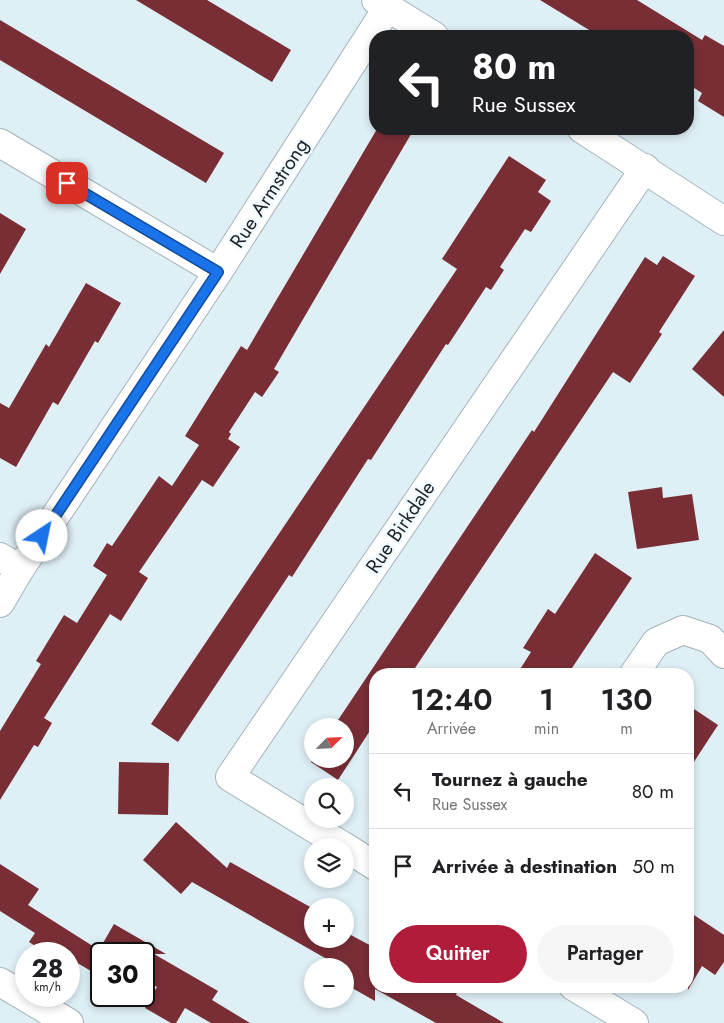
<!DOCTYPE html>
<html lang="fr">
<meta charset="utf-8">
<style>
body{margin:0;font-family:Jost,sans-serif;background:#f6f6f6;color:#202124;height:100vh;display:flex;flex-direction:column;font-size:19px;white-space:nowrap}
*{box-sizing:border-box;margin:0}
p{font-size:16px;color:#757577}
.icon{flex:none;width:28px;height:28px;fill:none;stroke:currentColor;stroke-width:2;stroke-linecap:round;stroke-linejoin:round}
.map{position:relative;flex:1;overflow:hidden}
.panel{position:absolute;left:369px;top:668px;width:325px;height:325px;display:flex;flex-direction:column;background:#fff;border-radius:20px;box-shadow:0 2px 8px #0003}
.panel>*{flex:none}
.hud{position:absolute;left:369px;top:30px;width:325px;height:105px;border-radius:20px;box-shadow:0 2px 8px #0003;background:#202124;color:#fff;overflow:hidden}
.needle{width:32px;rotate:66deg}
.tools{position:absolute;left:304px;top:718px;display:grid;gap:10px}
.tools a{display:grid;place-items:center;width:50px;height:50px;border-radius:50%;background:#fff;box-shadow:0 2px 8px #0003;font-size:25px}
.speed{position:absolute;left:15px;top:942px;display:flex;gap:10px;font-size:25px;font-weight:700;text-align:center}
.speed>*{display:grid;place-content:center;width:65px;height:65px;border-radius:50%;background:#fff;box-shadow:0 2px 8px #0003;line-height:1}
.speed small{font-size:12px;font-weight:400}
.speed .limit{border:2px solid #111;border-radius:8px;background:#fff;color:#111}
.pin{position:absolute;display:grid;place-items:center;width:42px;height:42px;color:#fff;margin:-21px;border-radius:10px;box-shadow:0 2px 8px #0006}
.me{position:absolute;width:55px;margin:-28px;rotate:34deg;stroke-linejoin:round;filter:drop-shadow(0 0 4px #0008)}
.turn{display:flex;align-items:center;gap:18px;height:105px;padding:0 20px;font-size:22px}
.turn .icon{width:65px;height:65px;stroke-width:2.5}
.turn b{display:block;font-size:35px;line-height:42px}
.eta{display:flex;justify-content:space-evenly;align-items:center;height:85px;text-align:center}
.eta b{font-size:30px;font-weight:600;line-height:35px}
.primary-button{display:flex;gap:10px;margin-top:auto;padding:10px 20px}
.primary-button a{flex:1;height:58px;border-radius:30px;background:#b01c3a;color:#fff;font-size:20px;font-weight:600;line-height:58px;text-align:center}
.primary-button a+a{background:#f6f6f6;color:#202124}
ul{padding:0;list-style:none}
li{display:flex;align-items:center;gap:15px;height:75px;padding:0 20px;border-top:1px solid #e0e0e0}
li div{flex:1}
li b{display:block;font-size:19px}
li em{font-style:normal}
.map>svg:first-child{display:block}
.building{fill:#792e36}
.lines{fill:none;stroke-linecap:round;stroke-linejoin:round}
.street-casing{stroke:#a4b4bb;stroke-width:30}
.secondary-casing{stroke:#a4b4bb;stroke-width:30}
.street{stroke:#fff;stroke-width:28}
.secondary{stroke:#fff;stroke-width:28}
.route-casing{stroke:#114b97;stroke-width:12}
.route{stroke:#1a73e8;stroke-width:9}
.labels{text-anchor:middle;stroke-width:5;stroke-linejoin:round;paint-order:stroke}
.street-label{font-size:20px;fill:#1e2426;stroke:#f1fbff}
</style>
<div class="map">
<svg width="724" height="1023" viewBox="0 0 724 1023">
<rect width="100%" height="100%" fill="#deeff6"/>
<!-- building -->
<g class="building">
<polygon points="136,0 207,0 291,50 272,82"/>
<polygon points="540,0 637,0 702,40 705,35 724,46 724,117 698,101 702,93 688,84 688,36 599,36"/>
<polygon points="0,20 224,153 206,183 0,60"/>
<polygon points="377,129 414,129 274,369 279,372 262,397 255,392 229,432 231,434 228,439 240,447 213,487 202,480 139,572 148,578 121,621 110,614 44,718 52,723 38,747 34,745 0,800 0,731 41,664 36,661 64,615 77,623 107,575 93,566 107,543 112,546 159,476 172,486 199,445 185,436 241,346 247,350"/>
<polygon points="509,156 546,180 538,192 551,201 531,232 525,229 500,267 504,270 491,290 486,287 448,345 446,344 371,460 368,459 292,577 289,575 178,742 151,724 457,269 442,259"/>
<polygon points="0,213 26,229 0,274"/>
<polygon points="663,256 695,276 659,332 662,334 630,383 613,372 411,674 375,674 375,723 338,780 311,762 313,759 345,759 345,726 334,726 532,430 534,432 645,257 657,265"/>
<polygon points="86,283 121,303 98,343 95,341 58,405 53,402 16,467 0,458 0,403 9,408 46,344 49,347"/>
<polygon points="724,330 724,397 692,369"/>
<polygon points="662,487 663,498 692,494 699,540 637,549 628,492"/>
<polygon points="595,553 632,578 568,674 517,674 531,652 523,648 548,609 555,614"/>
<polygon points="688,705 718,725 688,771"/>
<polygon points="119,762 169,763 168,815 118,814"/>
<polygon points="176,822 227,868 230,862 312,908 312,939 346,939 349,934 375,948 375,986 447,986 457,992 456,995 504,1023 436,1023 375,989 375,1001 345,984 345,966 339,966 192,882 181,894 143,860"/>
<polygon points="0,864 39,889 28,905 99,950 114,924 166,954 154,954 218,991 212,1000 250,1023 211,1023 185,1008 176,1023 171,1023 145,1008 157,987 144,979 144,954 101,954 101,977 69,958 69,954 48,954 29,942 35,933 0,911"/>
<polygon points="688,911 724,935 724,962 715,975 702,966 688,990"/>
</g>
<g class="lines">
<!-- street casing -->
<g class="street-casing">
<g id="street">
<polyline points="0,143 218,272"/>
<polyline points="0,557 20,569"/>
<polyline points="0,603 20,569 218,272 388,7"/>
<polyline points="634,674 656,642 683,630 710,639 724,654"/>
<polyline points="343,846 230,777 645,168"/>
<polyline points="345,847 375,866"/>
<polyline points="0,982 69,1023"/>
<polyline points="573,986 634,1023"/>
</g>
</g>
<!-- secondary casing -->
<g class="secondary-casing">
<g id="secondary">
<polyline points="376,0 434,36"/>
<polyline points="582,129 724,221"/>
</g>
</g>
<!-- street -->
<use href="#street" class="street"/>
<!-- secondary -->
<use href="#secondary" class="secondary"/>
</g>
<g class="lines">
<!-- route casing -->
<g class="route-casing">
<polyline id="route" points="42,536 218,272 67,183"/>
</g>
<!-- route -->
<use href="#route" class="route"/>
</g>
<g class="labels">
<!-- street labels -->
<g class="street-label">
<text transform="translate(269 193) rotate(-57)" y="7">Rue Armstrong</text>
<text transform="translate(400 527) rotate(-56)" y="7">Rue Birkdale</text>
</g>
</g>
</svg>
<div class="tools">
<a><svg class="needle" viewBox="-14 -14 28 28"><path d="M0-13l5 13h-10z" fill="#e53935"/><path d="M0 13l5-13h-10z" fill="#757577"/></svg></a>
<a><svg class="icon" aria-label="search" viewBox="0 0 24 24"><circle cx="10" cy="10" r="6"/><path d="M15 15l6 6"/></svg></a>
<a><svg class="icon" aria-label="layers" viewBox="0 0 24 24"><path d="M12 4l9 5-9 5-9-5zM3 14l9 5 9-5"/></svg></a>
<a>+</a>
<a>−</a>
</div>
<div class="speed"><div>28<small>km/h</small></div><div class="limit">30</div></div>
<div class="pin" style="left:67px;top:183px;background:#d93025"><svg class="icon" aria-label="arrive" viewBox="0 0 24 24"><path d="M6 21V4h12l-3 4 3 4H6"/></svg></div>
<svg class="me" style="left:42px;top:536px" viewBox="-20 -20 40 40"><circle r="19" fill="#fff"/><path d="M0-13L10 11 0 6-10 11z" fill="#1a73e8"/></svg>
<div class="hud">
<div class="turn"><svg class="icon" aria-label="left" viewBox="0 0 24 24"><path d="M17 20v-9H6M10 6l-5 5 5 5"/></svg><div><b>80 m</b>Rue Sussex</div></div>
</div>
<section class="panel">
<div class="eta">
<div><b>12:40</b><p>Arrivée</p></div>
<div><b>1</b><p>min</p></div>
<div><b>130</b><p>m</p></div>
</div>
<ul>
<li><svg class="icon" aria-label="left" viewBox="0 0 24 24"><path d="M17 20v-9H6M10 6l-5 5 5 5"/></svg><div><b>Tournez à gauche</b><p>Rue Sussex</p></div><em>80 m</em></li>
<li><svg class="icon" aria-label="arrive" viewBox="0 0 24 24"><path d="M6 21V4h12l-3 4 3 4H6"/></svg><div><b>Arrivée à destination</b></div><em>50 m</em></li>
</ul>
<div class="primary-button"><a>Quitter</a><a>Partager</a></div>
</section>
</div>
